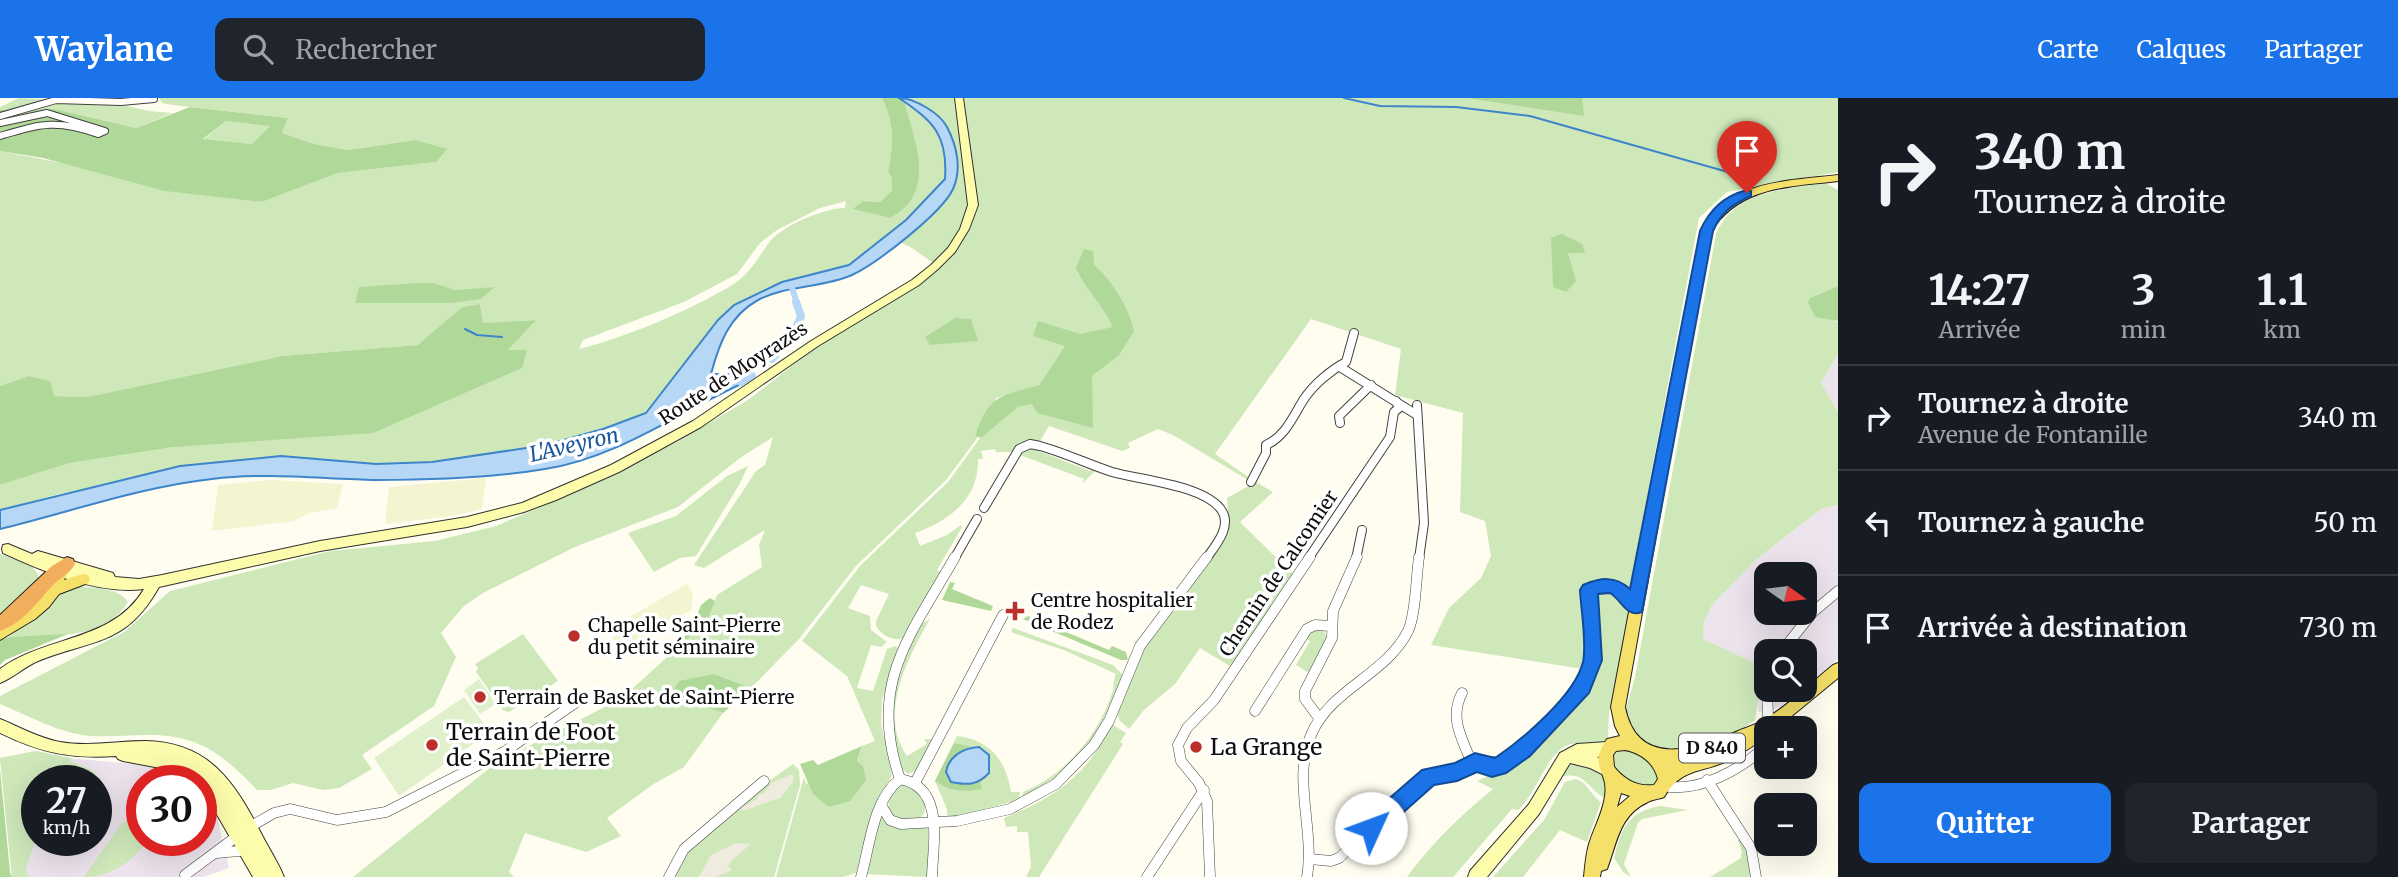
<!DOCTYPE html>
<html lang="fr">
<meta charset="utf-8">
<style>
body{margin:0;font-family:Merriweather,serif;background:#20242c;color:#f1f3f6;height:100vh;display:flex;flex-direction:column;font-size:26px;white-space:nowrap}
*{box-sizing:border-box;margin:0}
p{font-size:23px;color:#9ea1a6}
.icon{flex:none;width:38px;height:38px;fill:none;stroke:currentColor;stroke-width:2;stroke-linecap:round;stroke-linejoin:round}
.map{position:relative;flex:1;overflow:hidden}
.details{display:flex;flex-direction:column;background:#171b24;width:560px}
.details>*{flex:none}
.top-card{background:#171b24;color:#f1f3f6;overflow:hidden}
.needle{width:46px;rotate:104deg}
.controls{position:absolute;left:1754px;top:464px;display:grid;gap:14px}
.controls a{display:grid;place-items:center;width:63px;height:63px;border-radius:14px;background:#171b24;box-shadow:0 7px 28px #0002;font-size:35px}
.speed{position:absolute;left:21px;top:667px;display:flex;gap:14px;font-size:35px;font-weight:700;text-align:center}
.speed>*{display:grid;place-content:center;width:91px;height:91px;border-radius:50%;background:#171b24;box-shadow:0 7px 28px #0002;line-height:1}
.speed small{font-size:18px;font-weight:400}
.speed .limit{border:10px solid #d22;background:#fff;color:#111}
.pin{position:absolute;display:grid;place-items:center;width:60px;height:60px;color:#fff;margin:-72px -30px;border-radius:50% 50% 50% 0;rotate:-45deg;box-shadow:0 0 7px #0007}
.pin .icon{rotate:45deg}
.me{position:absolute;width:77px;margin:-38px;rotate:47deg;stroke-linejoin:round;filter:drop-shadow(0 0 5px #0008)}
.turn{display:flex;align-items:center;gap:24px;height:147px;padding:0 21px;font-size:32px}
.turn .icon{width:91px;height:91px;stroke-width:2.5}
.turn b{display:block;font-size:49px;line-height:60px}
.eta{display:flex;justify-content:space-evenly;align-items:center;height:119px;text-align:center}
.eta b{font-size:42px;font-weight:700;line-height:49px}
.action{display:flex;gap:14px;margin-top:auto;padding:14px 21px}
.action a{flex:1;height:80px;border-radius:14px;background:#1a73e8;color:#fff;font-size:28px;font-weight:700;line-height:80px;text-align:center}
.action a+a{background:#20242c;color:#f1f3f6}
ul{padding:0;list-style:none}
li{display:flex;align-items:center;gap:21px;height:105px;padding:0 21px;border-top:2px solid #363941}
li div{flex:1}
li b{display:block;font-size:26px}
li em{font-style:normal}
header{display:flex;align-items:center;gap:42px;box-sizing:border-box;height:98px;padding:0 35px;background:#1a73e8;color:#fff}
header strong{font-size:33px}
nav{display:flex;gap:38px;margin-inline-start:auto;font-size:24px}
.search{width:490px;height:63px;background:#20242c;display:flex;align-items:center;gap:18px;box-sizing:border-box;padding:0 24px;border-radius:14px;color:#9ea1a6;font-size:26px}
main{display:flex;flex:1;min-height:0}
.map>svg:first-child{display:block}
.industrial{fill:#ece3ec;fill-rule:evenodd}
.farmland{fill:#f4f4d0}
.green{fill:#cee8ba;fill-rule:evenodd}
.forest{fill:#b0d999;fill-rule:evenodd}
.pitch{fill:#e0f0cb}
.plaza{fill:#efecdf}
.water{fill:#b6d7f5;stroke:#3e85ca;stroke-width:2}
.lines{fill:none;stroke-linecap:round;stroke-linejoin:round}
.stream{stroke:#3e85ca;stroke-width:2}
.canal-far1{stroke:#b6d7f5;stroke-width:6}
.canal{stroke:#b6d7f5;stroke-width:8}
.street-far2-casing{stroke:#414141;stroke-width:8}
.street-far1-casing{stroke:#414141;stroke-width:10}
.street-casing{stroke:#414141;stroke-width:11}
.secondary-casing{stroke:#303030;stroke-width:2}
.primary-casing{stroke:#1f1f1f;stroke-width:2}
.highway-casing{stroke:#1f1f1f;stroke-width:2}
.street-far2{stroke:#fff;stroke-width:6}
.street-far1{stroke:#fff;stroke-width:8}
.street{stroke:#fff;stroke-width:10}
.secondary{fill:#fdfcac;fill-rule:evenodd}
.primary{fill:#f5e069;fill-rule:evenodd}
.highway{fill:#f1ae5c;fill-rule:evenodd}
.route{fill:#1a73e8;stroke:#114b97;stroke-width:2}
.poi-dot{fill:#bb3029;stroke:#fff;stroke-width:2.5}
.labels{text-anchor:middle;stroke-width:7;stroke-linejoin:round;paint-order:stroke}
.shield{fill:#fff;stroke:#565656;stroke-width:2}
.shield-label{font-size:18px;font-weight:bold;fill:#0e0e0e}
.street-label{font-size:19px;fill:#0e0e0e;stroke:#fff}
.poi-label{font-size:19px;fill:#0e0e0e;stroke:#fff;text-anchor:start}
.water-label{font-size:21px;font-style:italic;fill:#1a579d;stroke:#fff}
.near-poi-label{font-size:23px;fill:#0e0e0e;stroke:#fff;text-anchor:start}
</style>
<header>
<strong>Waylane</strong>
<div class="search"><svg class="icon" aria-label="search" viewBox="0 0 24 24"><circle cx="10" cy="10" r="6"/><path d="M15 15l6 6"/></svg>Rechercher</div>
<nav><a>Carte</a><a>Calques</a><a>Partager</a></nav>
</header>
<main>
<div class="map">
<svg width="1838" height="779" viewBox="0 0 1838 779">
<rect width="100%" height="100%" fill="#fffdf0"/>
<!-- industrial -->
<g class="industrial">
<polygon points="1838,256 1838,314 1821,285"/>
<path d="M1838 407V561L1804 589V553H1766V592H1801L1780 609 1758 614 1759 587 1764 569 1703 541 1704 524 1712 507 1757 461 1821 411ZM1766 476H1804V514H1766Z"/>
<path d="M36 653 67 660 147 667 186 680 188 682H142V742H201V697L216 714 229 770 203 779H12L0 660ZM37 682H96V742H37Z"/>
</g>
<!-- farmland -->
<g class="farmland">
<polygon points="486,380 482,411 453,418 385,426 389,389"/>
<polygon points="271,382 343,386 337,410 309,415 294,423 212,433 218,387"/>
<polygon points="687,486 693,496 691,512 622,553 612,540 619,536 614,528"/>
</g>
<!-- green -->
<g class="green">
<polygon points="19,0 114,5 149,13 172,15 136,30 55,11 0,12 0,9"/>
<path d="M159 0H882C894 24 894 47 888 73L892 81V92L880 104 863 103 854 111 890 120 913 38 903 0H1838V74L1727 94 1699 120 1627 505 1629 510 1609 615 1608 639 1601 646C1591 648 1576 644 1568 647 1546 656 1536 697 1518 712L1512 711 1453 779H1407C1432 745 1460 718 1493 691L1477 683 1529 659 1589 595 1596 573 1431 547 1449 510 1481 480 1491 458 1485 423 1460 414 1463 315 1395 297 1401 251 1311 221 1215 356 1251 381 1248 382 1173 337 1158 331 1128 345 1130 350 1122 353 1049 328 1039 345H1020L1012 354H996L995 351 981 353 983 361H978C979 401 949 423 915 435L920 448 947 437 961 427 962 429 937 472 942 475 904 540C894 544 881 537 876 528V523L889 496 861 487 848 510 870 518 871 532 887 544 881 549 871 547 857 590 873 593 887 551 895 548 898 550 882 602 881 626 892 677 871 721 856 775 843 779H776L804 679 806 686 857 664 862 648 875 643 847 578 802 543 860 468 949 383 980 340 1018 309 1032 306 1060 256 1039 287 996 300 975 338 978 339 946 382 856 468 799 541 751 590 714 576 670 598 723 615 684 669 652 687 607 720 621 738 586 754 525 735 509 774 514 779H353L496 665 622 600 707 523 717 497 762 469 759 447 765 432 704 470 694 467 756 373 765 367 773 339 740 360 678 409 575 449 483 495 464 508 441 535 456 559 434 608 362 657 372 671 339 690 323 692 293 685 271 692H257C223 656 198 636 146 637 128 637 109 639 92 638 60 636 29 618 0 606V598L124 534 170 493 330 453 435 443 496 428 582 391 675 345 748 302 819 247 882 210 940 170 912 150 887 138 849 167 783 184 734 207 718 222 646 315 603 331 546 347 432 364 376 366 281 358 59 396 0 412V387L70 365 174 349 507 253 535 222 483 225 480 206 462 209 419 247 282 258 87 299 54 298 28 278 0 288V53L262 104 338 75 436 64 415 42 348 52 314 46 282 35 288 20 173 7 162 5ZM846 103 845 110C824 110 780 128 768 146 757 162 747 179 729 189 684 215 629 238 579 251L583 242 684 204 737 176 760 145 777 132 820 110Z"/>
<polygon points="226,23 270,28 252,46 203,42"/>
<path d="M1825 85 1838 92V188L1810 200 1836 224 1838 223V256L1821 285 1838 314V407L1821 411 1757 461 1712 507 1704 524 1703 541 1764 569 1755 622C1730 640 1675 665 1646 648 1637 643 1630 630 1623 622L1635 579 1716 136C1735 92 1783 92 1825 85Z"/>
<polygon points="1031,350 1090,373 1093,369 1095,373 1083,385 1084,381 1020,357"/>
<polygon points="748,368 739,387 696,458 680,460 654,474 628,435 676,418 727,378"/>
<polygon points="1256,384 1273,394 1240,424 1295,478 1233,570 1200,550 1175,586 1144,612 1129,631 1120,623 1117,615 1143,552 1223,443 1229,429 1227,400"/>
<polygon points="0,456 31,467 38,476 38,484 0,522"/>
<path d="M75 488C91 490 119 489 128 504 104 544 49 537 9 539L53 501Z"/>
<path d="M930 521C909 558 877 616 907 658L927 646 924 641H933L918 672 908 676 900 670 891 640 896 575 921 526Z"/>
<path d="M1013 530 1113 567 1123 577C1098 638 1081 668 1022 702L1023 694C1065 677 1100 636 1113 592 1114 587 1113 582 1116 576L1066 553 1011 534Z"/>
<polygon points="1314,531 1323,532 1327,539 1309,575 1296,567 1310,543 1306,540"/>
<polygon points="523,536 558,583 509,614 503,612 476,574 478,570 475,566"/>
<path d="M1113 627 1126 635 1120 644 1123 646 1039 779H1026L1031 769 1028 734H1017V728L1006 729 1004 720C1037 707 1071 689 1092 659 1100 649 1105 637 1113 627Z"/>
<path d="M957 638C990 642 1006 662 1011 694H1020L1019 702 947 721V711L935 683Z"/>
<polygon points="1631,650 1654,664 1660,685 1644,694 1614,675 1612,655 1617,652"/>
<polygon points="36,653 71,660 71,664 90,671 102,682 37,682 37,738 26,770 28,779 12,779 0,660"/>
<path d="M1575 663 1594 667 1606 680 1607 701C1588 693 1586 672 1561 679L1568 666Z"/>
<polygon points="793,666 799,672 800,687 774,779 674,779 689,752 762,688"/>
<path d="M1575 681C1589 685 1590 697 1601 704L1587 744 1560 732 1523 779H1493L1544 722 1565 684Z"/>
<path d="M908 686 913 688 926 705 924 716 917 722 893 720C885 705 888 698 900 687Z"/>
<path d="M1660 708 1688 712 1642 721 1638 725 1624 766 1631 779 1623 774 1614 760C1622 730 1627 714 1660 708Z"/>
<path d="M136 718 142 729V742H148C132 764 111 779 84 779L121 726Z"/>
<polygon points="881,720 905,730 928,730 928,779 866,776"/>
<polygon points="1744,738 1754,779 1710,779 1741,760 1742,754 1738,742"/>
</g>
<!-- forest -->
<g class="forest">
<path d="M882 0H899L904 3C915 44 938 95 890 120L853 111 863 103 880 104 892 92V81L888 73C894 47 894 24 882 0Z"/>
<polygon points="1467,0 1582,0 1584,18"/>
<path d="M190 9 288 20 282 35 314 46 348 52 415 42 447 51 436 64 338 75 262 104 165 93 43 60 0 53V12L55 11 136 30ZM226 23 269 28V29L252 46 203 41Z"/>
<polygon points="1562,136 1582,146 1585,155 1568,155 1576,183 1566,194 1553,189 1551,140"/>
<path d="M1084 151 1093 153 1094 167C1112 182 1129 210 1134 233L1119 257 1092 278 1093 330 1037 315 1032 306 1018 309 981 340 975 338C990 295 999 299 1039 287L1065 248 1033 238 1038 223 1080 236 1113 229C1103 207 1085 191 1076 170Z"/>
<polygon points="416,185 433,185 455,192 495,189 481,201 451,205 355,205 359,189"/>
<polygon points="1838,188 1838,223 1815,219 1808,204 1810,200"/>
<polygon points="480,206 483,225 536,222 508,252 527,252 522,270 373,335 174,349 70,365 0,387 0,288 28,278 50,283 54,298 87,299 282,258 418,247 462,209"/>
<polygon points="955,220 971,221 978,243 930,247 925,239"/>
<polygon points="950,484 955,485 952,491 993,508 991,513 942,502"/>
<polygon points="710,500 715,503 707,523 672,555 694,525 701,507"/>
<polygon points="1028,518 1109,552 1112,548 1126,554 1128,562 1121,562 1023,521"/>
<polygon points="68,536 5,562 0,567 0,542 9,539"/>
<polygon points="714,576 751,590 723,615 670,598 679,583"/>
<path d="M954 645 972 649 964 651 971 687 980 684 982 691C962 694 952 694 935 683Z"/>
<polygon points="862,648 857,663 863,668 866,682 850,703 829,709 813,696 800,666 813,662 818,667"/>
<polygon points="0,672 10,774 12,779 0,779"/>
</g>
<!-- pitch -->
<g class="pitch">
<polygon points="479,581 496,606 480,616 464,592"/>
<polygon points="464,599 490,634 399,698 374,660"/>
</g>
<!-- plaza -->
<g class="plaza">
<polygon points="790,677 794,678 793,684 780,700 743,713 741,710 757,701 759,696 763,696 772,685"/>
<polygon points="736,745 751,746 732,762 728,768 732,772 716,779 699,779 711,757"/>
</g>
<!-- water -->
<g class="water">
<path d="M899 0C914 0 940 15 947 29 957 48 962 71 953 91 942 115 876 166 852 177 823 190 786 187 758 202 729 218 719 246 711 276H736L740 281 739 287C676 316 616 360 545 371 491 380 431 382 376 382 321 381 266 374 212 381 140 389 70 414 0 431V412L180 368 281 358 376 366 432 364 546 347 603 331 646 315 718 222 734 207 782 184 849 167 906 122 945 81C948 37 934 24 899 0Z"/>
<path d="M979 649 989 657V675C977 688 967 687 951 684L946 674C949 658 963 650 979 649Z"/>
</g>
<g class="lines">
<!-- stream -->
<g class="stream">
<polyline points="1344,0 1380,8 1456,9 1530,18 1742,78"/>
<polyline points="465,231 477,237 502,239"/>
</g>
<!-- canal-far1 -->
<polyline class="canal-far1" points="791,187 797,205"/>
<!-- canal -->
<g class="canal">
<polyline points="772,261 796,230 801,218 796,204"/>
<polyline points="741,284 752,278"/>
</g>
<!-- street-far2 casing -->
<g class="street-far2-casing">
<g id="street-far2">
<polyline points="0,18 56,2 121,4 154,1"/>
<path d="M0 25 47 15 105 33 98 36C56 21 41 26 0 38"/>
</g>
</g>
<!-- street-far1 casing -->
<g class="street-far1-casing">
<g id="street-far1">
<polyline points="1340,269 1417,317"/>
<polyline points="1417,307 1424,425 1419,461"/>
<polyline points="1340,325 1339,318 1371,287"/>
<path d="M1251 384 1266 355V347C1286 338 1293 318 1304 301 1314 286 1331 272 1346 264L1354 235"/>
<path d="M984 410 1019 351 1030 346 1040 348C1065 355 1088 366 1112 374 1139 382 1206 387 1222 413 1232 429 1215 448 1206 461"/>
<polyline points="954,461 977,421"/>
<polyline points="1308,461 1390,339 1394,314 1399,310 1396,303"/>
<polyline points="1356,461 1362,432"/>
</g>
</g>
<!-- street casing -->
<g class="street-casing">
<g id="street">
<polyline points="1782,553 1813,514 1838,493"/>
<polyline points="1767,592 1768,618 1774,630"/>
<path d="M1462 595C1449 620 1462 641 1472 665"/>
<polyline points="1255,613 1307,531 1315,527 1331,528"/>
<polyline points="1319,620 1305,601 1305,593 1332,540 1333,513 1357,459"/>
<path d="M1506 664C1534 642 1587 599 1592 562 1595 539 1587 515 1589 492 1609 482 1622 494 1635 509"/>
<polyline points="1457,672 1448,674 1457,674 1475,664 1506,664 1492,670 1479,665"/>
<path d="M900 681C867 586 910 538 955 459"/>
<polyline points="1707,682 1751,750 1756,779"/>
<polyline points="916,683 1003,517"/>
<path d="M1664 688C1700 695 1741 671 1766 648"/>
<polyline points="881,707 890,722 901,726 957,723 1010,711 1056,686 1094,647 1109,623 1140,548 1207,459"/>
<polyline points="216,755 239,753 247,747"/>
<polyline points="1310,761 1331,763 1339,760 1414,689 1429,678 1448,674"/>
<polyline points="185,777 248,730 274,715 290,711 337,722 386,714 504,654 578,603"/>
<polyline points="669,779 684,751 764,683"/>
<path d="M861 779C870 747 873 702 900 681 945 689 933 744 932 779"/>
<polyline points="1147,779 1204,692"/>
<polyline points="1210,779 1207,703 1199,685 1181,663 1178,647 1187,630 1214,602 1310,459"/>
<path d="M1307 779C1315 732 1292 681 1311 637 1330 591 1386 577 1408 533 1416 516 1416 479 1419 459"/>
</g>
</g>
<!-- secondary casing -->
<g class="secondary-casing">
<g id="secondary">
<path d="M955 0H963L978 107 969 131 955 154 938 171 919 187 818 248 701 329 619 374 556 402 524 414 467 429 320 453 159 489C126 548 93 541 38 563 24 569 13 580 0 585V571C46 537 113 544 144 491 97 497 45 474 3 455L2 451 3 447 8 446 32 456 38 453 113 475 115 479 139 481 162 477 320 443 467 419 522 405 611 367 693 323 811 243 912 182 931 167 948 150 960 131 968 107Z"/>
<path d="M0 621C20 629 38 640 60 644 88 649 117 643 145 643 210 644 235 685 262 737 269 751 278 764 284 779H253L212 708 201 695V682H188L171 672 123 663 118 661 116 658C71 661 41 655 0 635Z"/>
<polygon points="1607,644 1612,646 1614,651 1612,656 1597,659 1613,667 1616,672 1613,677 1608,679 1590,670 1570,665 1539,716 1487,779 1468,779 1470,773 1529,706 1560,655 1577,646"/>
</g>
</g>
<!-- primary casing -->
<g class="primary-casing">
<g id="primary">
<path d="M1838 77V83C1789 89 1740 88 1711 133L1625 609C1637 671 1696 652 1738 633 1747 629 1758 626 1767 620 1790 606 1812 584 1833 567L1838 565V580L1777 630H1766V639C1755 646 1745 654 1733 660 1705 676 1683 667 1664 699 1659 701 1653 701 1648 704 1619 717 1617 745 1607 771L1601 773 1600 779H1584C1585 768 1586 756 1589 746 1594 730 1603 714 1605 698 1609 671 1587 670 1607 641L1620 638 1615 628 1611 609 1701 133C1705 127 1709 120 1714 115 1743 82 1797 82 1838 77ZM1625 652C1641 655 1654 665 1658 681L1654 687C1637 689 1625 682 1614 669L1613 657 1616 653ZM1621 695 1630 698 1617 709Z"/>
<path d="M63 465 68 466 70 470 64 482 83 476 88 477 90 481 88 485 59 496 49 509 35 521 0 542V529C17 520 40 507 49 488 53 481 54 473 58 466Z"/>
</g>
</g>
<!-- highway casing -->
<g class="highway-casing">
<path id="highway" d="M67 459 73 461 75 466C71 474 62 479 55 485 38 502 24 525 0 533V517L52 468Z"/>
</g>
<!-- street-far2 -->
<use href="#street-far2" class="street-far2"/>
<!-- street-far1 -->
<use href="#street-far1" class="street-far1"/>
<!-- street -->
<use href="#street" class="street"/>
<!-- secondary -->
<use href="#secondary" class="secondary"/>
<!-- primary -->
<use href="#primary" class="primary"/>
<!-- highway -->
<use href="#highway" class="highway"/>
</g>
<!-- route -->
<path class="route" d="M1747 92 1751 93V98C1733 106 1721 114 1713 133L1642 514C1626 520 1622 502 1610 495L1598 496 1602 562 1589 595 1530 658 1506 675 1492 679 1477 674 1457 683 1434 687 1378 737 1371 740 1363 737 1360 730 1363 723 1422 672 1455 665 1475 655 1495 660C1523 641 1575 597 1583 564 1587 545 1581 512 1580 492L1583 487C1600 480 1615 477 1630 491L1700 133C1710 111 1724 98 1747 92Z"/>
<!-- markers -->
<g class="poi-dot">
<path d="M1011.5 502.5h7v7h7v7h-7v7h-7v-7h-7v-7h7z"/>
<circle cx="574" cy="538" r="7"/>
<circle cx="480" cy="599" r="7"/>
<circle cx="432" cy="647" r="7"/>
<circle cx="1196" cy="649" r="7"/>
</g>
<g class="labels">
<!-- shield labels -->
<rect class="shield" x="1679" y="635.5" width="66" height="29" rx="5"/>
<g class="shield-label">
<text x="1712" y="656">D 840</text>
</g>
<!-- street labels -->
<g class="street-label">
<text transform="translate(733 275) rotate(-33)" y="7">Route de Moyrazès</text>
<text transform="translate(1278 475) rotate(-56)" y="7">Chemin de Calcomier</text>
</g>
<!-- poi labels -->
<g class="poi-label">
<text x="1031" y="509">Centre hospitalier<tspan x="1031" dy="22">de Rodez</tspan></text>
<text x="588" y="534">Chapelle Saint-Pierre<tspan x="588" dy="22">du petit séminaire</tspan></text>
<text x="494" y="606">Terrain de Basket de Saint-Pierre</text>
</g>
<!-- water labels -->
<g class="water-label">
<text transform="translate(574 347) rotate(-13)" y="7">L'Aveyron</text>
</g>
<!-- near-poi labels -->
<g class="near-poi-label">
<text x="446" y="642">Terrain de Foot<tspan x="446" dy="26">de Saint-Pierre</tspan></text>
<text x="1210" y="657">La Grange</text>
</g>
</g>
</svg>
<div class="controls">
<a><svg class="needle" viewBox="-14 -14 28 28"><path d="M0-13l5 13h-10z" fill="#e53935"/><path d="M0 13l5-13h-10z" fill="#9ea1a6"/></svg></a>
<a><svg class="icon" aria-label="search" viewBox="0 0 24 24"><circle cx="10" cy="10" r="6"/><path d="M15 15l6 6"/></svg></a>
<a>+</a>
<a>−</a>
</div>
<div class="speed"><div>27<small>km/h</small></div><div class="limit">30</div></div>
<div class="pin" style="left:1747px;top:95px;background:#d93025"><svg class="icon" aria-label="arrive" viewBox="0 0 24 24"><path d="M6 21V4h12l-3 4 3 4H6"/></svg></div>
<svg class="me" style="left:1371px;top:730px" viewBox="-20 -20 40 40"><circle r="19" fill="#fff"/><path d="M0-13L10 11 0 6-10 11z" fill="#1a73e8"/></svg>
</div>
<section class="details">
<div class="top-card">
<div class="turn"><svg class="icon" aria-label="right" viewBox="0 0 24 24"><path d="M7 20v-9h11M14 6l5 5-5 5"/></svg><div><b>340 m</b>Tournez à droite</div></div>
</div>
<div class="eta">
<div><b>14:27</b><p>Arrivée</p></div>
<div><b>3</b><p>min</p></div>
<div><b>1.1</b><p>km</p></div>
</div>
<ul>
<li><svg class="icon" aria-label="right" viewBox="0 0 24 24"><path d="M7 20v-9h11M14 6l5 5-5 5"/></svg><div><b>Tournez à droite</b><p>Avenue de Fontanille</p></div><em>340 m</em></li>
<li><svg class="icon" aria-label="left" viewBox="0 0 24 24"><path d="M17 20v-9H6M10 6l-5 5 5 5"/></svg><div><b>Tournez à gauche</b></div><em>50 m</em></li>
<li><svg class="icon" aria-label="arrive" viewBox="0 0 24 24"><path d="M6 21V4h12l-3 4 3 4H6"/></svg><div><b>Arrivée à destination</b></div><em>730 m</em></li>
</ul>
<div class="action"><a>Quitter</a><a>Partager</a></div>
</section>
</main>
